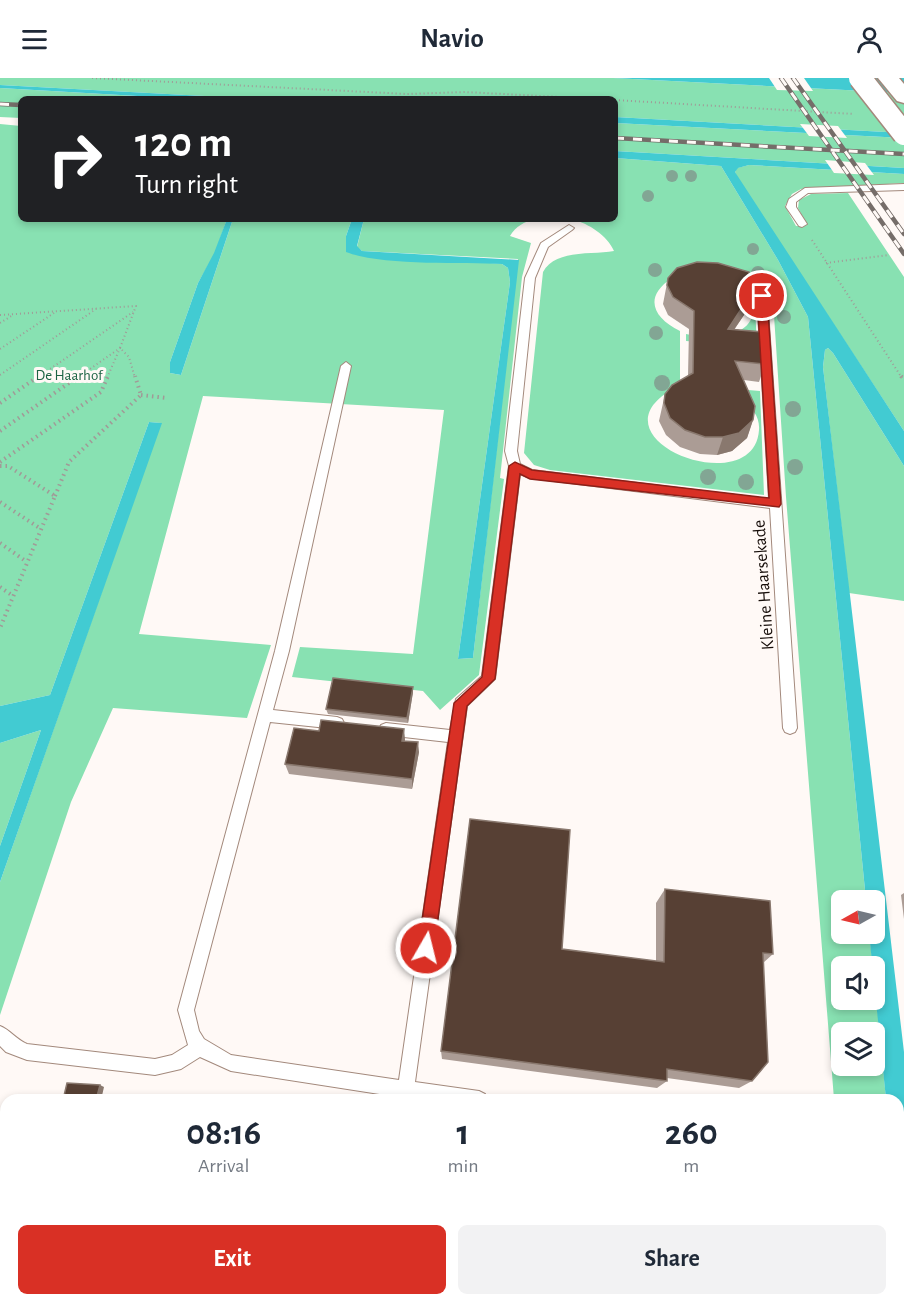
<!DOCTYPE html>
<style>
body{margin:0;font-family:"Alegreya Sans",sans-serif;background:#f2f2f3;color:#1f2937;height:100vh;display:flex;flex-direction:column;font-size:22px;white-space:nowrap}
*{box-sizing:border-box;margin:0}
p{font-size:20px;color:#747a83}
.icon{flex:none;width:33px;height:33px;fill:none;stroke:currentColor;stroke-width:2;stroke-linecap:round;stroke-linejoin:round}
.map{position:relative;flex:1;overflow:hidden}
.side{position:absolute;left:0px;top:1016px;width:904px;height:212px;display:flex;flex-direction:column;background:#fff;border-radius:18px 18px 0 0;box-shadow:0 3px 9px #0003}
.side>*{flex:none}
.hud{position:absolute;left:18px;top:18px;width:600px;height:126px;border-radius:9px;box-shadow:0 3px 9px #0003;background:#202124;color:#fff;overflow:hidden}
.needle{width:39px;rotate:262deg}
.fabs{position:absolute;left:831px;top:812px;display:grid;gap:12px}
.fabs a{display:grid;place-items:center;width:54px;height:54px;border-radius:9px;background:#fff;box-shadow:0 3px 9px #0003;font-size:30px}
.pin{position:absolute;display:grid;place-items:center;width:51px;height:51px;color:#fff;margin:-26px;border:3px solid #fff;border-radius:50%;box-shadow:0 2px 6px #0007}
.me{position:absolute;width:66px;margin:-33px;rotate:8deg;stroke-linejoin:round;filter:drop-shadow(0 0 4px #0008)}
.turn{display:flex;align-items:center;gap:21px;height:126px;padding:0 18px;font-size:27px}
.turn .icon{width:78px;height:78px;stroke-width:2.5}
.turn b{display:block;font-size:42px;line-height:51px}
.eta{display:flex;justify-content:space-evenly;align-items:center;height:102px;text-align:center}
.eta b{font-size:36px;font-weight:700;line-height:42px}
.cta{display:flex;gap:12px;margin-top:auto;padding:12px 18px}
.cta a{flex:1;height:69px;border-radius:9px;background:#d93025;color:#fff;font-size:24px;font-weight:700;line-height:69px;text-align:center}
.cta a+a{background:#f2f2f3;color:#1f2937}
header{display:flex;justify-content:space-between;align-items:center;height:78px;padding:0 18px;background:#fff;font-size:27px;font-weight:700}
.map>svg:first-child{display:block}
.green{fill:#88e1b2;fill-rule:evenodd}
.water{fill:#42cbd2}
.pier{fill:#fff9f6}
.lines{fill:none;stroke-linecap:round;stroke-linejoin:round}
.lane-casing{stroke:#a3897c;stroke-width:2}
.highway-casing{stroke:#a3897c;stroke-width:3}
.path-far1{stroke:#a19a97;stroke-width:2;stroke-dasharray:1 3;stroke-linecap:butt}
.path{stroke:#a19a97;stroke-width:4;stroke-dasharray:1.5 4;stroke-linecap:butt}
.lane{fill:#fff;fill-rule:evenodd}
.highway{fill:#fff;fill-rule:evenodd}
.rail-casing{stroke:#756d69;stroke-width:4.5}
.rail{stroke:#fff9f6;stroke-width:3;stroke-dasharray:9;stroke-linecap:butt}
.highway-bridge-casing{stroke:#a3897c;stroke-width:25;stroke-linecap:butt}
.highway-bridge{stroke:#fff;stroke-width:22}
.tree{fill:#82a694}
.wall{fill:#ab9c95}
.shaded-wall{fill:#89786e}
.building{fill:#574034;stroke:#89786e;stroke-width:1.5}
.route{fill:#d93025;stroke:#8d1f18;stroke-width:1.5}
.labels{text-anchor:middle;stroke-width:6;stroke-linejoin:round;paint-order:stroke}
.far-park-label{font-size:15px;fill:#1c6343;stroke:#fff9f6}
.street-label{font-size:18px;fill:#150c08;stroke:#fff9f6}
</style>
<header><svg class="icon" aria-label="menu" viewBox="0 0 24 24"><path d="M4 6h16M4 12h16M4 18h16"/></svg>Navio<svg class="icon" aria-label="person" viewBox="0 0 24 24"><circle cx="12" cy="8" r="4"/><path d="M4 21q1-7 8-7t8 7"/></svg></header>
<div class="map">
<svg width="904" height="1226" viewBox="0 0 904 1226">
<rect width="100%" height="100%" fill="#fff9f6"/>
<!-- green -->
<g class="green">
<polygon points="0,0 613,0 904,15 904,55 615,39 615,21 263,21 0,7"/>
<polygon points="0,10 189,21 21,21 21,40 0,39"/>
<polygon points="615,45 904,60 904,90 615,73"/>
<path d="M0 46 21 48V141H227L215 175 198 205 170 284V295L181 297 233 141H352L346 158V173L502 186 508 190 510 204 458 581 473 580 518 181 362 173 357 169 364 141H535C524 144 516 148 510 158L531 165 522 199 500 400 504 401 479 597 440 632 423 613 292 599 300 569 413 576 444 332 203 318 139 556 271 567 247 640 113 630 71 724 0 937V804L161 345 149 344 50 617 0 628Z"/>
<path d="M615 80 721 88 778 182 808 239 866 822H842V855H869L873 888H842V921H874L875 905 886 1021H834L786 419 772 207H760V199L744 197 745 206 754 207 757 269 686 263V256C713 262 767 259 749 218L672 200C643 219 653 240 680 253V307C577 358 754 427 759 352 761 326 731 317 712 309L760 313 764 417 550 392 534 387 524 375 543 194C555 171 593 177 614 173 607 157 589 146 572 141H615ZM842 954H874V987H842Z"/>
<polygon points="749,87 904,96 904,105 801,111 792,116 785,128 796,148 807,147 798,130 799,122 811,116 848,115 904,199 904,353 738,101 735,94 737,90"/>
<polygon points="828,270 833,275 904,388 904,523 849,515 823,289 825,272"/>
<polygon points="41,652 0,768 0,665"/>
<polygon points="899,1141 904,1188 904,1226 850,1226 850,1221 898,1221"/>
</g>
<!-- water -->
<g class="water">
<polygon points="613,0 904,0 904,15"/>
<polygon points="0,7 263,21 189,21 0,10"/>
<polygon points="615,39 904,55 904,60 615,45"/>
<polygon points="615,73 904,90 904,96 749,87 738,90 735,94 904,353 904,388 833,275 828,270 825,272 823,289 904,974 904,1178 898,1141 898,1022 886,1021 869,855 874,855 874,822 866,822 808,239 778,182 721,88 615,80"/>
<polygon points="227,141 233,141 181,297 170,295 170,284 198,205 214,175"/>
<path d="M352 141H364L357 168 362 173 519 182 473 580 458 581 510 204 508 190 502 186C461 184 382 188 346 174V158Z"/>
<polygon points="149,344 162,345 0,804 0,768 41,652 0,665 0,628 50,617"/>
</g>
<!-- pier -->
<g class="pier">
<polygon points="769,0 804,0 813,13 777,12"/>
<polygon points="800,46 838,48 847,60 809,58"/>
<polygon points="825,82 865,85 874,97 834,95"/>
</g>
<g class="lines">
<!-- lane casing -->
<g class="lane-casing">
<g id="lane">
<polygon points="904,106 904,112 808,115 796,124 796,129 807,146 802,149 799,148 786,129 789,121 805,110"/>
<path d="M569 147 574 150 572 152 548 169 535 200 517 373 520 386 532 392 769 421 757 218 762 215 767 218 797 650 795 654 790 656 785 654 783 650 770 430 530 400 520 396 495 601 467 628 415 1004 479 1013 485 1016 487 1022H418L231 993 200 979 181 991 155 997 27 982 6 974 0 968V948C10 952 16 961 27 966L155 981 172 977 188 967 178 932 275 573 341 288 346 284 351 288 289 573 273 632 337 639 342 641 344 645 342 649 337 651 270 644 194 932 199 953 204 961 231 977 399 1002 448 664 386 657 381 655 379 651 381 647 386 645 450 652 456 621 482 598 509 388 505 373 525 200 541 165Z"/>
</g>
</g>
<!-- highway casing -->
<g class="highway-casing">
<polygon id="highway" points="878,0 899,0 904,6 904,25 897,23"/>
</g>
<!-- path-far1 -->
<g class="path-far1">
<polyline points="92,0 407,16 465,14 598,21"/>
<polyline points="615,22 854,36"/>
<polyline points="812,162 902,300"/>
<polyline points="826,185 889,177"/>
<polyline points="0,237 136,228 120,270 129,279 135,300"/>
<polyline points="0,245 13,237"/>
<polyline points="0,271 54,235"/>
<polyline points="0,297 96,231"/>
<polyline points="37,300 133,234"/>
<polyline points="77,300 120,270 107,300"/>
</g>
<!-- path -->
<g class="path">
<polyline points="901,298 904,302"/>
<polyline points="141,317 167,320"/>
<polyline points="0,325 39,298"/>
<polyline points="0,353 79,298"/>
<polyline points="0,384 101,314 108,298"/>
<polyline points="0,388 8,388 55,418 0,550"/>
<polyline points="55,418 69,384 141,317 135,298"/>
<polyline points="0,424 41,451"/>
<polyline points="0,465 27,484"/>
<polyline points="0,509 13,518"/>
</g>
<!-- lane -->
<use href="#lane" class="lane"/>
<!-- highway -->
<use href="#highway" class="highway"/>
<!-- rail casing -->
<g class="rail-casing">
<g id="rail">
<polyline points="781,0 904,176"/>
<polyline points="793,0 904,156"/>
<polyline points="0,26 21,27"/>
<polyline points="615,60 904,76"/>
</g>
</g>
<!-- rail -->
<use href="#rail" class="rail"/>
<!-- highway-bridge casing -->
<g class="highway-bridge-casing">
<polyline id="highway-bridge" points="860,0 904,56"/>
</g>
<!-- highway-bridge -->
<use href="#highway-bridge" class="highway-bridge"/>
</g>
<!-- trees -->
<g class="tree">
<circle cx="672" cy="98" r="6"/>
<circle cx="691" cy="98" r="6"/>
<circle cx="648" cy="118" r="6"/>
<circle cx="753" cy="171" r="6"/>
<circle cx="655" cy="192" r="7"/>
<circle cx="758" cy="195" r="7"/>
<circle cx="784" cy="239" r="7"/>
<circle cx="656" cy="255" r="7"/>
<circle cx="662" cy="305" r="8"/>
<circle cx="793" cy="331" r="8"/>
<circle cx="795" cy="389" r="8"/>
<circle cx="708" cy="399" r="8"/>
<circle cx="746" cy="404" r="8"/>
</g>
<!-- wall -->
<g class="wall">
<polygon points="668,200 749,219 744,237 734,252 765,286 759,304 744,302 753,342 747,360 732,373 717,377 700,376 680,369 666,357 659,343 665,316 688,298 689,251 668,237 663,226"/>
<polygon points="413,614 408,645 328,636 326,631"/>
<polygon points="405,661 405,663 419,674 412,711 289,696 285,686"/>
<polygon points="665,811 773,876 763,885 752,1003 739,1010 667,1000 667,1003 657,1010 442,981 441,973 562,871 656,883 656,825"/>
<polygon points="904,815 904,841 901,817"/>
</g>
<!-- shaded-wall -->
<g class="shaded-wall">
<polygon points="749,219 744,237 722,269 728,251"/>
<polygon points="753,342 747,360 732,373 717,377 723,359"/>
<polygon points="413,609 413,614 408,645 407,640"/>
<polygon points="404,651 405,661 403,673 402,663"/>
<polygon points="418,664 419,674 412,711 412,701"/>
<polygon points="100,1007 104,1009 101,1022 96,1022"/>
<polygon points="248,1221 253,1221 252,1226 247,1226"/>
</g>
<!-- building -->
<g class="building">
<polygon points="697,184 718,185 749,194 749,219 728,251 763,254 765,286 735,283 755,328 753,342 739,355 723,359 705,359 685,352 670,340 664,325 665,316 672,307 693,295 694,233 673,219 667,207 668,200 677,190"/>
<polygon points="333,600 413,609 407,640 326,631"/>
<polygon points="321,642 404,651 402,663 418,664 412,701 285,686 294,650 319,653"/>
<polygon points="470,741 570,752 562,871 664,884 665,811 770,823 773,876 763,875 768,984 752,1003 667,991 667,1003 441,973"/>
<polygon points="67,1005 100,1007 96,1022 63,1022"/>
<polygon points="61,1221 248,1221 247,1226 59,1226"/>
</g>
<!-- route -->
<polygon class="route" points="762,215 767,218 781,426 779,429 530,401 520,396 495,601 467,628 434,870 432,876 426,878 420,876 418,870 454,625 482,599 509,388 515,384 532,392 769,420 757,218"/>
<g class="labels">
<!-- far-park labels -->
<g class="far-park-label">
<text x="69" y="302">De Haarhof</text>
</g>
<!-- street labels -->
<g class="street-label">
<text transform="translate(763 507) rotate(-94)" y="6">Kleine Haarsekade</text>
</g>
</g>
</svg>
<div class="fabs">
<a><svg class="needle" viewBox="-14 -14 28 28"><path d="M0-13l5 13h-10z" fill="#e53935"/><path d="M0 13l5-13h-10z" fill="#747a83"/></svg></a>
<a><svg class="icon" aria-label="sound" viewBox="0 0 24 24"><path d="M4 9h4l5-4v14l-5-4H4zM17 9q2 3 0 6"/></svg></a>
<a><svg class="icon" aria-label="layers" viewBox="0 0 24 24"><path d="M12 4l9 5-9 5-9-5zM3 14l9 5 9-5"/></svg></a>
</div>
<div class="pin" style="left:762px;top:218px;background:#d93025"><svg class="icon" aria-label="arrive" viewBox="0 0 24 24"><path d="M6 21V4h12l-3 4 3 4H6"/></svg></div>
<svg class="me" style="left:426px;top:870px" viewBox="-20 -20 40 40"><circle r="17" fill="#d93025" stroke="#fff" stroke-width="3"/><path d="M0-11L8 9 0 5-8 9z" fill="#fff"/></svg>
<div class="hud">
<div class="turn"><svg class="icon" aria-label="right" viewBox="0 0 24 24"><path d="M7 20v-9h11M14 6l5 5-5 5"/></svg><div><b>120 m</b>Turn right</div></div>
</div>
<section class="side">
<div class="eta">
<div><b>08:16</b><p>Arrival</p></div>
<div><b>1</b><p>min</p></div>
<div><b>260</b><p>m</p></div>
</div>
<div class="cta"><a>Exit</a><a>Share</a></div>
</section>
</div>
